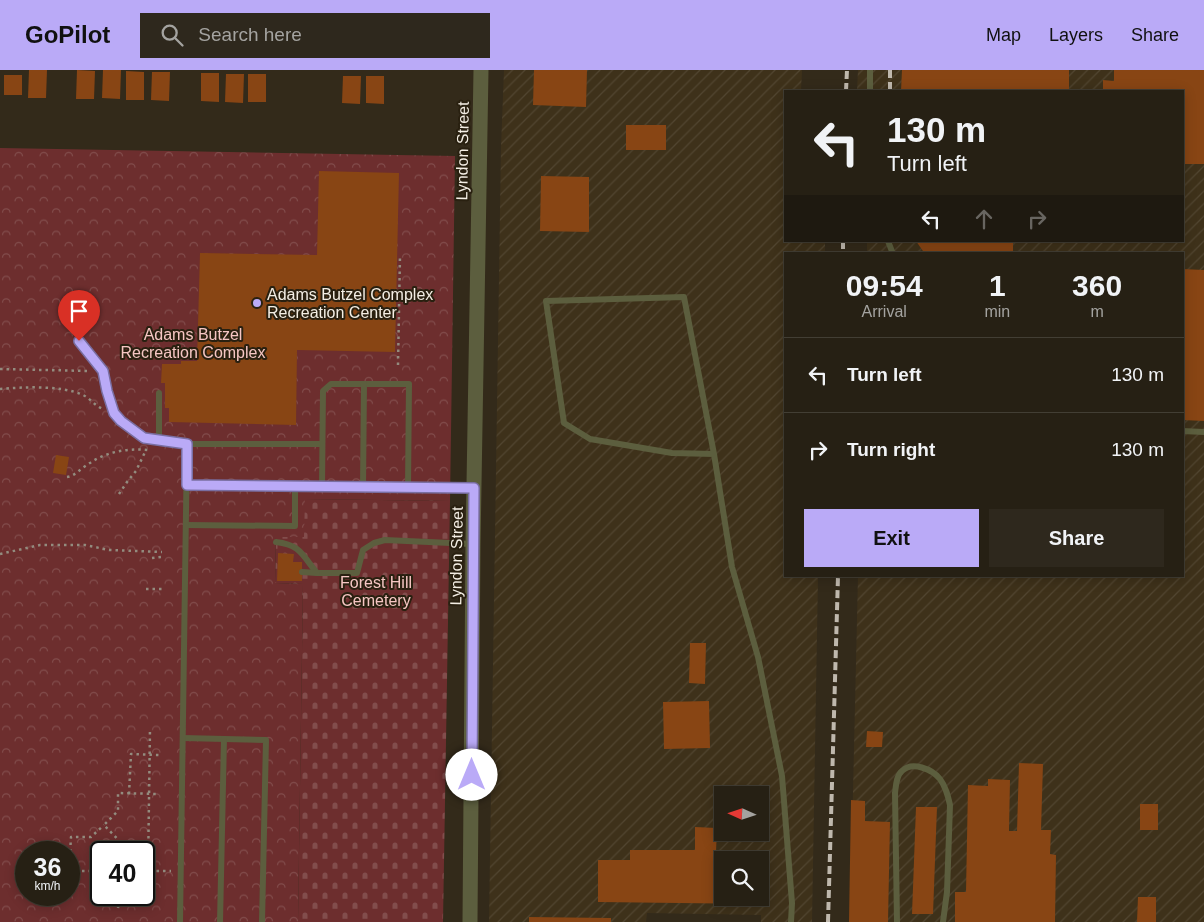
<!DOCTYPE html>
<style>
body{margin:0;font-family:Arial,sans-serif;background:#2e281d;color:#f1f3f6;height:100vh;display:flex;flex-direction:column;font-size:19px;white-space:nowrap}
*{box-sizing:border-box;margin:0}
p{font-size:16px;color:#a4a3a0}
.icon{flex:none;width:28px;height:28px;fill:none;stroke:currentColor;stroke-width:2;stroke-linecap:round;stroke-linejoin:round}
.map{position:relative;flex:1;overflow:hidden}
.side{position:absolute;left:784px;top:182px;width:400px;height:325px;display:flex;flex-direction:column;background:#262014;border-radius:0px;box-shadow:0 2px 12px #0003,0 0 0 1px #423e34}
.side>*{flex:none}
.banner{position:absolute;left:784px;top:20px;width:400px;height:152px;border-radius:0px;box-shadow:0 2px 12px #0003,0 0 0 1px #423e34;background:#262014;color:#f1f3f6;overflow:hidden}
.needle{width:32px;rotate:273deg}
.buttons{position:absolute;left:714px;top:716px;display:grid;gap:10px}
.buttons a{display:grid;place-items:center;width:55px;height:55px;border-radius:0px;background:#262014;box-shadow:0 2px 12px #0003,0 0 0 1px #423e34;font-size:25px}
.speed{position:absolute;left:15px;top:771px;display:flex;gap:10px;font-size:25px;font-weight:700;text-align:center}
.speed>*{display:grid;place-content:center;width:65px;height:65px;border-radius:50%;background:#262014;box-shadow:0 2px 12px #0003,0 0 0 1px #423e34;line-height:1}
.speed small{font-size:12px;font-weight:400}
.speed .limit{border:2px solid #111;border-radius:8px;background:#fff;color:#111}
.pin{position:absolute;display:grid;place-items:center;width:42px;height:42px;color:#fff;margin:-51px -21px;border-radius:50% 50% 50% 0;rotate:-45deg;box-shadow:0 0 5px #0007}
.pin .icon{rotate:45deg}
.me{position:absolute;width:55px;margin:-28px;rotate:0deg;stroke-linejoin:round;filter:drop-shadow(0 0 4px #0008)}
.turn{display:flex;align-items:center;gap:18px;height:105px;padding:0 20px;font-size:22px}
.turn .icon{width:65px;height:65px;stroke-width:2.5}
.turn b{display:block;font-size:35px;line-height:42px}
.lanes{display:flex;align-items:center;height:48px;padding:0 20px;background:#0003;justify-content:center;gap:25px;direction:ltr}
.lanes .off{opacity:.35}
.eta{display:flex;justify-content:space-evenly;align-items:center;height:85px;text-align:center}
.eta b{font-size:30px;font-weight:700;line-height:35px}
.action{display:flex;gap:10px;margin-top:auto;padding:10px 20px}
.action a{flex:1;height:58px;border-radius:0px;background:#baaaf7;color:#111;font-size:20px;font-weight:700;line-height:58px;text-align:center}
.action a+a{background:#2e281d;color:#f1f3f6}
ul{padding:0;list-style:none}
li{display:flex;align-items:center;gap:15px;height:75px;padding:0 20px;border-top:1px solid #423e34}
li div{flex:1}
li b{display:block;font-size:19px}
li em{font-style:normal}
header{display:flex;align-items:center;gap:30px;box-sizing:border-box;height:70px;padding:0 25px;background:#baaaf7;color:#111}
header strong{font-size:24px}
nav{display:flex;gap:28px;margin-inline-start:auto;font-size:18px}
.search{width:350px;height:45px;background:#2e281d;display:flex;align-items:center;gap:12px;box-sizing:border-box;padding:0 18px;border-radius:0px;color:#a4a3a0;font-size:19px}
.map>svg:first-child{display:block}
.industrial{fill:url(#industrial-furrows);fill-rule:evenodd}
.cemetery{fill:url(#cemetery-stones)}
.park{fill:url(#park-crowns);fill-rule:evenodd}
.building{fill:#884514}
.lines{fill:none;stroke-linecap:round;stroke-linejoin:round}
.path{stroke:#938c7f;stroke-width:2.5;stroke-dasharray:2.5 4;stroke-linecap:butt}
.service{stroke:#5c5e3e;stroke-width:6}
.tertiary{stroke:#5c5e3e;stroke-width:15}
.rail{stroke:#bfb8ad;stroke-width:4;stroke-dasharray:8 4;stroke-linecap:butt}
.route-casing{stroke:#796ea1;stroke-width:12}
.route{stroke:#baaaf7;stroke-width:9}
.poi-dot{fill:#baaaf7;stroke:#292010;stroke-width:2}
.labels{text-anchor:middle;stroke-width:4;stroke-linejoin:round;paint-order:stroke}
.street-label{font-size:16px;fill:#f4eee4;stroke:#292010}
.poi-label{font-size:16px;fill:#f4eee4;stroke:#292010;text-anchor:start}
.park-label{font-size:16px;fill:#f6c6c3;stroke:#292010}
</style>
<header>
<strong>GoPilot</strong>
<div class="search"><svg class="icon" aria-label="search" viewBox="0 0 24 24"><circle cx="10" cy="10" r="6"/><path d="M15 15l6 6"/></svg>Search here</div>
<nav><a>Map</a><a>Layers</a><a>Share</a></nav>
</header>
<div class="map">
<svg width="1204" height="852" viewBox="0 0 1204 852">
<defs>
<pattern id="industrial-furrows" width="10" height="10" patternUnits="userSpaceOnUse" patternTransform="scale(1.25)"><rect width="10" height="10" fill="#3e311a"/><path d="M-1 1l2-2M0 10L10 0M9 11l2-2" fill="none" stroke="#514530"/></pattern>
<pattern id="cemetery-stones" width="16" height="16" patternUnits="userSpaceOnUse" patternTransform="scale(1.25)"><rect width="16" height="16" fill="#6d2e2e"/><path d="M2 7V4a2 2 0 0 1 4 0v3zM10 15v-3a2 2 0 0 1 4 0v3z" fill="#824d4c"/></pattern>
<pattern id="park-crowns" width="20" height="18" patternUnits="userSpaceOnUse" patternTransform="scale(1.25)"><rect width="20" height="18" fill="#6d2e2e"/><path d="M2 6a3 3 0 1 1 6 0M12 15a3 3 0 1 1 6 0" fill="none" stroke="#824d4c"/></pattern>
</defs>
<rect width="100%" height="100%" fill="#332a1a"/>
<!-- industrial -->
<g class="industrial">
<path d="M504 0H802L801 21H785V171H825V184H785V506H818L812 852H761V845L647 843 646 852H489L501 78ZM722 725H760V762H722ZM722 790H760V828H722Z"/>
<polygon points="858,0 1204,0 1204,852 850,852 858,506 1182,506 1182,184 867,184 867,171 1182,171 1182,21 857,21"/>
</g>
<!-- cemetery -->
<polygon class="cemetery" points="305,429 450,431 443,852 298,852 303,514 275,513 276,466"/>
<!-- park -->
<path class="park" d="M0 78 455 86 450 431 305 429 304 467H276L275 513 303 514 298 852H0ZM26 782H69V825H26ZM101 782H144V825H101Z"/>
<!-- building -->
<g class="building">
<polygon points="29,0 47,0 46,28 28,28"/>
<polygon points="77,0 95,1 94,29 76,29"/>
<polygon points="103,0 121,0 120,29 102,28"/>
<polygon points="534,0 587,0 586,37 533,35"/>
<polygon points="902,0 1069,0 1069,21 901,21"/>
<polygon points="1114,0 1204,0 1204,94 1182,94 1182,21 1103,21 1103,10 1114,11"/>
<polygon points="126,1 144,2 144,30 126,30"/>
<polygon points="152,2 170,2 169,31 151,30"/>
<polygon points="201,3 219,3 219,32 201,31"/>
<polygon points="226,4 244,4 243,33 225,32"/>
<rect x="248" y="4" width="18" height="28"/>
<rect x="4" y="5" width="18" height="20"/>
<polygon points="343,6 361,6 360,34 342,33"/>
<polygon points="366,6 384,6 384,34 366,33"/>
<rect x="626" y="55" width="40" height="25"/>
<polygon points="319,101 399,103 395,282 297,280 296,355 169,352 169,338 165,338 165,313 161,313 162,294 181,294 181,291 197,291 200,183 317,185"/>
<polygon points="541,106 589,107 589,162 540,161"/>
<polygon points="916,171 1013,171 1013,184 925,184"/>
<polygon points="1182,199 1204,200 1204,351 1182,350"/>
<polygon points="56,385 69,387 66,405 53,403"/>
<polygon points="278,483 294,484 293,492 302,492 302,511 277,511"/>
<polygon points="690,573 706,573 705,614 689,613"/>
<polygon points="709,631 710,678 664,679 663,632"/>
<polygon points="867,661 883,662 882,677 866,677"/>
<polygon points="1019,693 1043,694 1041,760 1051,760 1050,784 1056,785 1055,852 955,852 955,822 966,822 968,715 988,716 988,709 1010,710 1009,761 1017,761"/>
<polygon points="851,730 865,731 865,751 890,752 888,852 849,852"/>
<rect x="1140" y="734" width="18" height="26"/>
<polygon points="916,737 937,737 933,844 912,844"/>
<polygon points="695,757 717,758 716,782 760,782 759,790 722,790 722,828 759,828 759,834 598,832 598,790 630,790 630,780 695,780"/>
<polygon points="1138,827 1156,827 1156,852 1137,852"/>
<polygon points="529,847 611,848 611,852 529,852"/>
</g>
<g class="lines">
<!-- path -->
<g class="path">
<polyline points="398,295 400,185"/>
<polyline points="0,299 89,301"/>
<path d="M0 319C24 317 61 315 83 325 91 329 95 336 103 339"/>
<path d="M67 407C75 406 80 399 87 395 105 382 126 378 148 380"/>
<polyline points="119,424 127,412 136,401 146,380"/>
<polyline points="0,484 40,475 85,475 109,480 162,482"/>
<polyline points="152,488 162,487"/>
<polyline points="146,519 162,519"/>
<polyline points="129,724 131,684 159,685"/>
<polyline points="30,782 30,780 70,780"/>
<polyline points="130,782 104,755 118,741 118,723 158,724"/>
<polyline points="23,785 26,787"/>
<polyline points="69,801 71,767 91,767 104,755"/>
<polyline points="69,801 101,801"/>
<polyline points="148,801 150,658"/>
<polyline points="144,803 148,801 171,801"/>
<polyline points="118,838 120,825"/>
</g>
<!-- service -->
<g class="service">
<polyline points="870,0 870,21"/>
<polyline points="888,171 893,184"/>
<polyline points="79,271 103,301 107,321 114,343 121,351 142,367 187,374 322,374"/>
<polyline points="1182,361 1204,362"/>
<polyline points="159,370 159,323"/>
<polyline points="714,384 672,383 590,369 564,353 546,231 684,227 714,384 732,497 758,587 782,706 792,833 791,852"/>
<polyline points="187,415 473,418"/>
<polyline points="322,416 323,321 331,314 409,314 408,417"/>
<polyline points="363,417 364,314"/>
<polyline points="186,455 295,456 295,416"/>
<path d="M276 472C301 475 302 485 317 503H357L363 480 374 473 385 470 472 474"/>
<polyline points="302,502 317,503"/>
<polyline points="183,668 266,670 262,852"/>
<polyline points="180,852 187,374"/>
<polyline points="220,852 224,669"/>
<path d="M897 852 895 723C896 716 896 706 902 701 912 691 932 699 940 709 946 717 948 726 950 735L947 822 943 852"/>
</g>
<!-- tertiary -->
<polyline class="tertiary" points="470,852 473,474 481,0"/>
<!-- rail -->
<g class="rail">
<polyline points="890,0 890,21"/>
<polyline points="846,21 847,0"/>
<polyline points="843,171 843,184"/>
<polyline points="828,852 838,506"/>
</g>
</g>
<g class="lines">
<!-- route casing -->
<g class="route-casing">
<polyline id="route" points="79,271 103,301 107,321 114,343 121,351 144,368 187,374 187,415 474,418 472,705"/>
</g>
<!-- route -->
<use href="#route" class="route"/>
</g>
<!-- markers -->
<circle class="poi-dot" cx="257" cy="233" r="5"/>
<g class="labels">
<!-- street labels -->
<g class="street-label">
<text transform="translate(462 81) rotate(-89)" y="6">Lyndon Street</text>
<text transform="translate(456 486) rotate(-89)" y="6">Lyndon Street</text>
</g>
<!-- poi labels -->
<g class="poi-label">
<text x="267" y="230">Adams Butzel Complex<tspan x="267" dy="18">Recreation Center</tspan></text>
</g>
<!-- park labels -->
<g class="park-label">
<text x="193" y="270">Adams Butzel<tspan x="193" dy="18">Recreation Complex</tspan></text>
<text x="376" y="518">Forest Hill<tspan x="376" dy="18">Cemetery</tspan></text>
</g>
</g>
</svg>
<div class="buttons">
<a><svg class="needle" viewBox="-14 -14 28 28"><path d="M0-13l5 13h-10z" fill="#e53935"/><path d="M0 13l5-13h-10z" fill="#a4a3a0"/></svg></a>
<a><svg class="icon" aria-label="search" viewBox="0 0 24 24"><circle cx="10" cy="10" r="6"/><path d="M15 15l6 6"/></svg></a>
</div>
<div class="speed"><div>36<small>km/h</small></div><div class="limit">40</div></div>
<div class="pin" style="left:79px;top:271px;background:#d93025"><svg class="icon" aria-label="arrive" viewBox="0 0 24 24"><path d="M6 21V4h12l-3 4 3 4H6"/></svg></div>
<svg class="me" style="left:472px;top:705px" viewBox="-20 -20 40 40"><circle r="19" fill="#fff"/><path d="M0-13L10 11 0 6-10 11z" fill="#baaaf7"/></svg>
<div class="banner">
<div class="turn"><svg class="icon" aria-label="left" viewBox="0 0 24 24"><path d="M17 20v-9H6M10 6l-5 5 5 5"/></svg><div><b>130 m</b>Turn left</div></div>
<div class="lanes"><svg class="icon" aria-label="left" viewBox="0 0 24 24"><path d="M17 20v-9H6M10 6l-5 5 5 5"/></svg><svg class="icon off" aria-label="ahead" viewBox="0 0 24 24"><path d="M12 20V5M6 11l6-6 6 6"/></svg><svg class="icon off" aria-label="right" viewBox="0 0 24 24"><path d="M7 20v-9h11M14 6l5 5-5 5"/></svg></div>
</div>
<section class="side">
<div class="eta">
<div><b>09:54</b><p>Arrival</p></div>
<div><b>1</b><p>min</p></div>
<div><b>360</b><p>m</p></div>
</div>
<ul>
<li><svg class="icon" aria-label="left" viewBox="0 0 24 24"><path d="M17 20v-9H6M10 6l-5 5 5 5"/></svg><div><b>Turn left</b></div><em>130 m</em></li>
<li><svg class="icon" aria-label="right" viewBox="0 0 24 24"><path d="M7 20v-9h11M14 6l5 5-5 5"/></svg><div><b>Turn right</b></div><em>130 m</em></li>
</ul>
<div class="action"><a>Exit</a><a>Share</a></div>
</section>
</div>
